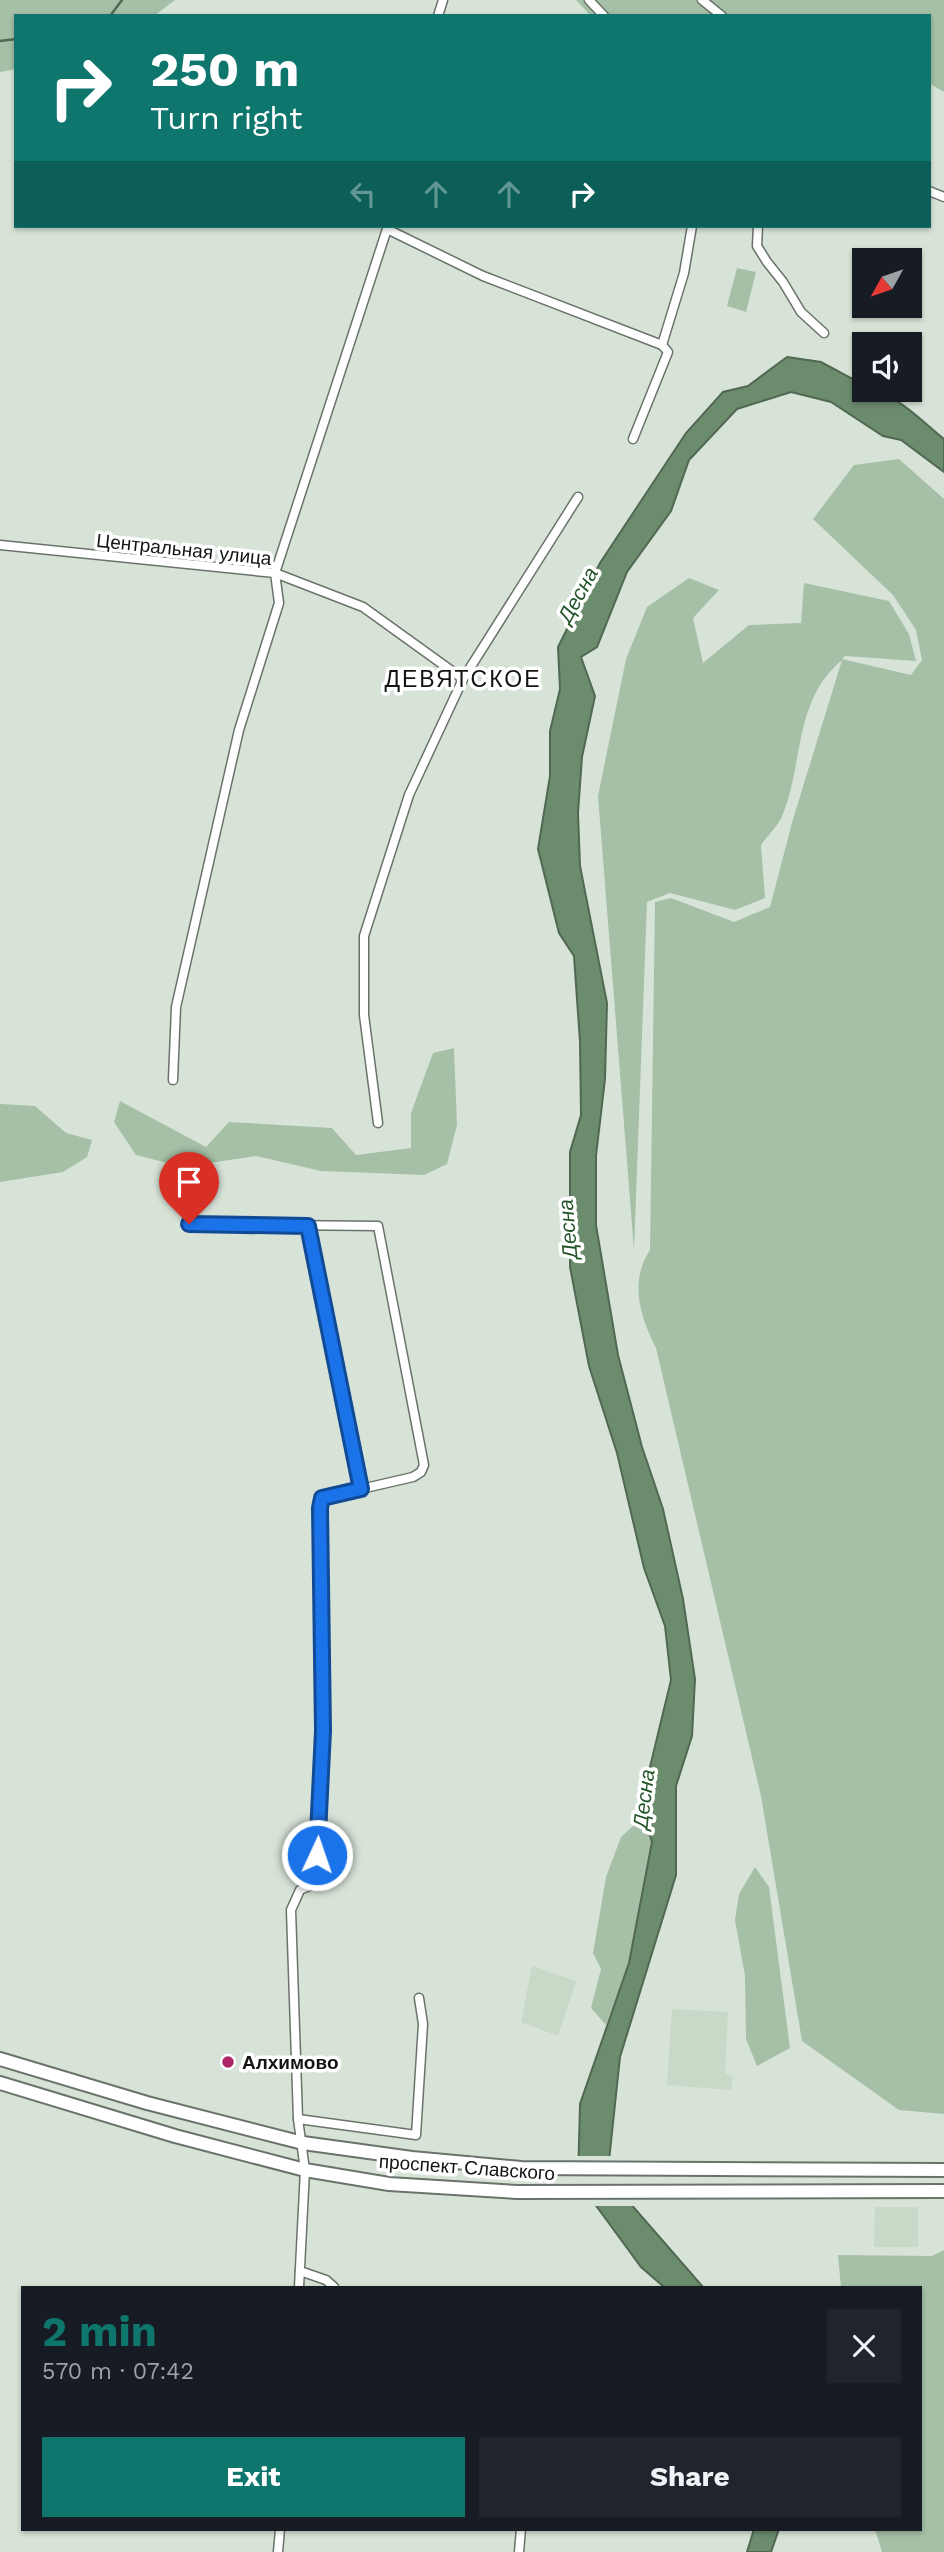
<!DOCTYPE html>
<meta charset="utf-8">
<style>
body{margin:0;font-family:"Work Sans",sans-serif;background:#20242c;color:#f1f3f6;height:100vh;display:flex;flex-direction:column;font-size:26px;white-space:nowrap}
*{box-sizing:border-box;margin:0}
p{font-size:23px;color:#9ea1a6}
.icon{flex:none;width:38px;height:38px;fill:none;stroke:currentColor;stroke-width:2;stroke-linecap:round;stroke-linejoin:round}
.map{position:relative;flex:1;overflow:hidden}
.panel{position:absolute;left:21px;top:2286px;width:901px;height:245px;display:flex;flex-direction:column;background:#171b24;border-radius:0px;box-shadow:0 2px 5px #0004}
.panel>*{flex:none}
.top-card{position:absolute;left:14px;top:14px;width:917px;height:214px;border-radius:0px;box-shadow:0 2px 5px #0004;background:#0f766e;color:#fff;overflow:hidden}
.needle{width:46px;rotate:230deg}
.buttons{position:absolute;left:852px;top:248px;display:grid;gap:14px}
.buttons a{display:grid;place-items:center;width:70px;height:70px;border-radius:0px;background:#171b24;box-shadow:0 2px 5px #0004;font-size:35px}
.pin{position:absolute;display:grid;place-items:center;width:60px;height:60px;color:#fff;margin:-72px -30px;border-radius:50% 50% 50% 0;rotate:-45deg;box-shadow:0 0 7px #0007}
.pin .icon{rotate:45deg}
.me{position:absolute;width:77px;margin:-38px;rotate:3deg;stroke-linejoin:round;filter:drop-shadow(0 0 5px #0008)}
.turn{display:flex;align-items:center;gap:24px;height:147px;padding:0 21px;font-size:32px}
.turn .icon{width:91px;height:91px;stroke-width:2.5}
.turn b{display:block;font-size:49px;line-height:60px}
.lanes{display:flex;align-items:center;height:66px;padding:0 21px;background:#0003;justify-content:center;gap:35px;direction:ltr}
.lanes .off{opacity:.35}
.round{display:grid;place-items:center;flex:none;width:74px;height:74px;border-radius:0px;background:#20242c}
.overview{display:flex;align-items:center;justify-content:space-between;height:119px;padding:0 21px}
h1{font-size:42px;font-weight:700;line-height:52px;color:#0f766e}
.action{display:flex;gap:14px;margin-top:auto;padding:14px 21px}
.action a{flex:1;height:80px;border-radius:0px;background:#0f766e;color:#fff;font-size:28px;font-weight:700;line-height:80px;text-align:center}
.action a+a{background:#20242c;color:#f1f3f6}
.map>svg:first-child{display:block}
.built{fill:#c8d9c8}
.green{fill:#a5c0a6}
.water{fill:#6c8c6e;stroke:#516852;stroke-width:2}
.pier{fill:#d8e3d8}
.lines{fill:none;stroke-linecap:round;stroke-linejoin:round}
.stream{stroke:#516852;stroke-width:2.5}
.street-casing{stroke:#6a736a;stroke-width:11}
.secondary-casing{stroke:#6a736a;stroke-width:16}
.street{stroke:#fff;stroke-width:8}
.secondary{stroke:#fff;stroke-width:12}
.route-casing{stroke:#114b97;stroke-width:18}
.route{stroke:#1a73e8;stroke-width:12}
.poi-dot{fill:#ae2569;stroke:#fff;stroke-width:2.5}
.labels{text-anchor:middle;stroke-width:7;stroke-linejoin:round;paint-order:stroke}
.street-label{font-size:19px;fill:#121512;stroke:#fff}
.poi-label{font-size:19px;font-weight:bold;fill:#121512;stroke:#fff;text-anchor:start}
.water-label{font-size:21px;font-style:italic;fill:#26572c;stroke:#fff}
.quarter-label{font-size:23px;letter-spacing:2px;fill:#121512;stroke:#fff}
</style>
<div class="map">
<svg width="944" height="2552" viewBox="0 0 944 2552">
<rect width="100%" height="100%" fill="#d8e3d8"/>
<!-- built -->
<g class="built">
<polygon points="532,1966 576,1981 558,2036 521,2022"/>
<polygon points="672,2009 728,2012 725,2074 733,2076 731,2090 667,2085"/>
<polygon points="875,2207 918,2207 918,2247 874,2247"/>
</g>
<!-- green -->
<g class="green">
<polygon points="0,0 175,0 154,16 16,16 16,69 0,72"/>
<polygon points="576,0 944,0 944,92 929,83 929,16 591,16"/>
<polygon points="737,268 756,272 746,312 727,306"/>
<path d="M899 459 944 499V2114L899 2110 802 2041 761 1796 656 1348C640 1316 629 1282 650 1250L655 902 671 898 734 922 770 907 793 819 842 660C794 700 804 760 783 814 779 825 768 835 761 845L765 898 735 910 670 893 647 902 634 1250 598 796 626 659 647 607 689 578 719 590 693 618 703 663 749 625 801 623 804 583 889 601 909 634 916 661 845 656 842 659 911 675 922 660 916 630 893 595 813 519 854 465Z"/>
<polygon points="454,1048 457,1125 447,1164 424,1175 321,1171 256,1156 183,1167 136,1155 114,1122 120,1101 206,1147 229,1122 332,1128 356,1155 411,1148 411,1113 433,1053"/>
<polygon points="0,1104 35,1106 66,1133 92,1140 87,1157 63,1172 0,1182"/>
<polygon points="644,1816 652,1842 629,1963 606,2025 591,2008 601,1969 593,1953 606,1877 621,1837"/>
<polygon points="755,1867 769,1887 790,2048 757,2066 746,2039 745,1976 735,1920 739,1894"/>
<polygon points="944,2250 944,2552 882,2552 875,2529 920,2529 920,2287 841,2287 838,2255 932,2256"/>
</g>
<!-- water -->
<g class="water">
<path d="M787 357 821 362 864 385V390C894 390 922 422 944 439V472L901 440 883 436 831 402 791 392 737 409 689 460 671 511 627 572 597 647 581 657 595 696 582 757 578 813 580 866 607 1003 605 1079 596 1156V1225L618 1355 642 1447 663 1509 683 1599 695 1679 692 1736 676 1786V1875L620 2057 609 2161 629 2202 703 2287H664L641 2267 578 2181 580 2104 629 1963 652 1842 644 1816 650 1767 671 1680 665 1626 644 1568 617 1453 589 1366 570 1267V1152L581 1115 580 1042 574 956 559 933 538 849 550 776V731L560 689 558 647 600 563 686 433 723 392 748 386Z"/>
<polygon points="754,2529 779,2529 771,2552 747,2552"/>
</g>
<!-- pier -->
<polygon class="pier" points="575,2156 613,2156 637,2206 592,2206 575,2182"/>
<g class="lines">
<!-- stream -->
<g class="stream">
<polyline points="110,16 122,0"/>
<polyline points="0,41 16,39"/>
</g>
<!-- street casing -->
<g class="street-casing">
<g id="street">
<polyline points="589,0 604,16"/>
<polyline points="702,0 722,16"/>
<polyline points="438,16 443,0"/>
<polyline points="929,191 944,197"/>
<polyline points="758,226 757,246 767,262 783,282 801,312 824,333"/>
<polyline points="633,439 668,352 662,345"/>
<polyline points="0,545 275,573 363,607 463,679"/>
<polyline points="173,1080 176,1007 239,730 279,603 275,573 387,229 483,276 662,345 684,273 692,226"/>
<polyline points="378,1123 364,1015 364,936 409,795 463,679 578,497"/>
<polyline points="189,1224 378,1226 424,1465 421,1472 413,1477 322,1498 320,1508 323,1731 317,1855 309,1886 300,1890 291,1910 298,2119 305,2170 299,2287"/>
<polyline points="308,1226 361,1489"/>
<polyline points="298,2119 416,2135 423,2024 419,1998"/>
<polyline points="300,2271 326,2280 334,2287"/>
<polyline points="278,2552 280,2529"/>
<polyline points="519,2552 521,2529"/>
</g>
</g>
<!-- secondary casing -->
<g class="secondary-casing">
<g id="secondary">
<polyline points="0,2059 147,2103 303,2143 412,2158 521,2168 944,2170"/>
<polyline points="0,2083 175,2136 305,2170 389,2184 517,2192 944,2191"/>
</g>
</g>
<!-- street -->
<use href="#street" class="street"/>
<!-- secondary -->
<use href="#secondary" class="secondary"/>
</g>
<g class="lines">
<!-- route casing -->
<g class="route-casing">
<polyline id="route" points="189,1224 308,1226 361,1489 322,1498 320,1508 323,1731 317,1855"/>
</g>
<!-- route -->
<use href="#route" class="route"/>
</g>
<!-- markers -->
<circle class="poi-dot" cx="228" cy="2062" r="7"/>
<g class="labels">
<!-- street labels -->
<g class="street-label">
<text transform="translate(184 549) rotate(6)" y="7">Центральная улица</text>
<text transform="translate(467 2167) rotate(4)" y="7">проспект Славского</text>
</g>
<!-- poi labels -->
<g class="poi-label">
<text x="242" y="2069">Алхимово</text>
</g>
<!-- water labels -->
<g class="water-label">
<text transform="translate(578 595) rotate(-61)" y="7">Десна</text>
<text transform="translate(568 1229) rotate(-95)" y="7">Десна</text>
<text transform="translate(644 1799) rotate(-83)" y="7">Десна</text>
</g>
<!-- quarter labels -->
<g class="quarter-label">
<text x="463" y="687">ДЕВЯТСКОЕ</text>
</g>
</g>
</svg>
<div class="buttons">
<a><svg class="needle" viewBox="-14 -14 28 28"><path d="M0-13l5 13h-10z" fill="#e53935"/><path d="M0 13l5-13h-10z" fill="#9ea1a6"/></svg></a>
<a><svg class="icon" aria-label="sound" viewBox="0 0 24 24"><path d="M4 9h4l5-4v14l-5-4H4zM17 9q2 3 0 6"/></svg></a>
</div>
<div class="pin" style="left:189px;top:1224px;background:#d93025"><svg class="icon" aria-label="arrive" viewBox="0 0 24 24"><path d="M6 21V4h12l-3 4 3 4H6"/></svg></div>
<svg class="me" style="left:317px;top:1855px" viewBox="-20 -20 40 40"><circle r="17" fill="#1a73e8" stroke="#fff" stroke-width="3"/><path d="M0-11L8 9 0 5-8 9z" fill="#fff"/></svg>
<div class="top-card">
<div class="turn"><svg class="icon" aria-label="right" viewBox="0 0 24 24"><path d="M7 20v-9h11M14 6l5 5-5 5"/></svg><div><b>250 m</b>Turn right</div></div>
<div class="lanes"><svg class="icon off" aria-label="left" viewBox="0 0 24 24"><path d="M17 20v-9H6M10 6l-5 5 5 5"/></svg><svg class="icon off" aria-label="ahead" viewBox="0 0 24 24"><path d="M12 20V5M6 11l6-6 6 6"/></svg><svg class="icon off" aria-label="ahead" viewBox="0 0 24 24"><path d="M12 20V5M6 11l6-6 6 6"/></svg><svg class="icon" aria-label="right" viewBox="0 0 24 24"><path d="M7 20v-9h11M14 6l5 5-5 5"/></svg></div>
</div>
<section class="panel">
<div class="overview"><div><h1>2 min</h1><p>570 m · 07:42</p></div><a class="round"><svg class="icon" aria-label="close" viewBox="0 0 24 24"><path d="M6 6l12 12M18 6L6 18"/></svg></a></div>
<div class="action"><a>Exit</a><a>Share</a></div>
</section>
</div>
